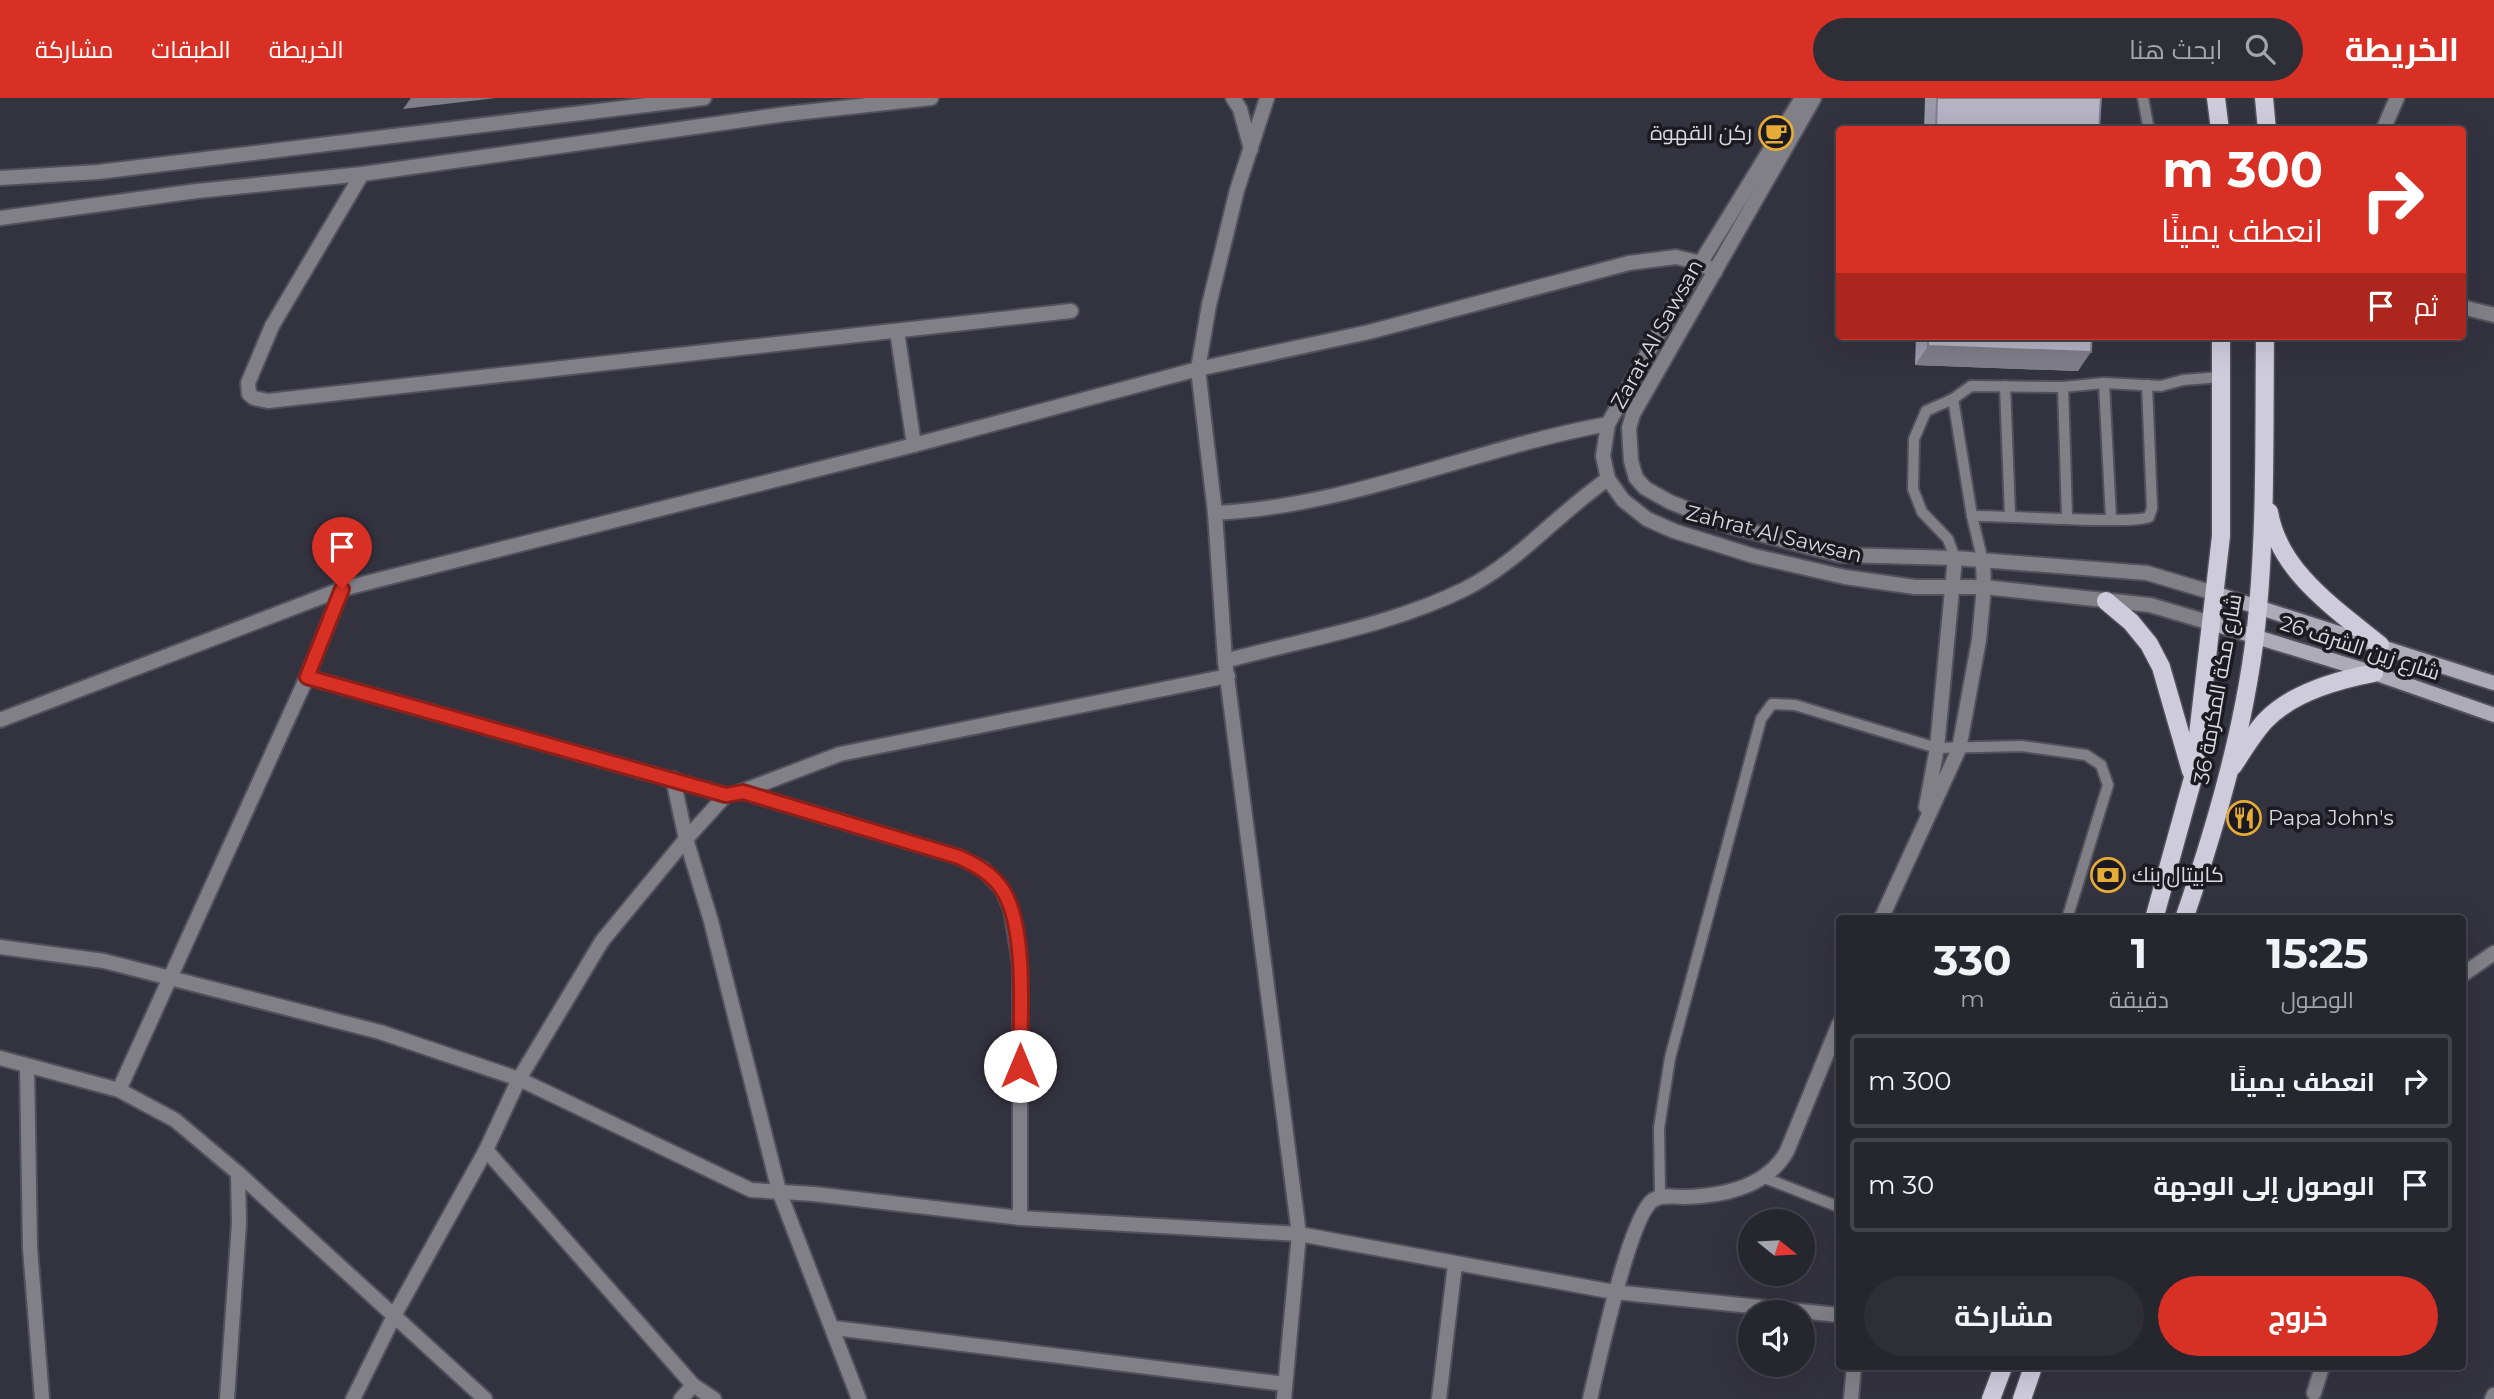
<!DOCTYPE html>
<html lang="ar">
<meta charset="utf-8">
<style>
body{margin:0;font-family:Montserrat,Cairo,sans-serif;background:#2e2e37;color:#f1f3f6;direction:rtl;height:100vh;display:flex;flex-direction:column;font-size:26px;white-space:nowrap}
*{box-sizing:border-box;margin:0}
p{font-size:23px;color:#a4a5aa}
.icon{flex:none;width:38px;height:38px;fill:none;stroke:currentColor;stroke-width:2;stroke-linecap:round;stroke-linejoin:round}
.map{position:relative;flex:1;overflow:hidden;direction:ltr}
.side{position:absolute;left:1836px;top:817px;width:630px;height:455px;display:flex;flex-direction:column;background:#26262f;border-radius:7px;box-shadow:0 7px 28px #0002,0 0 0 2px #42434b;direction:rtl}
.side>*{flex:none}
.banner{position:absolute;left:1836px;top:28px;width:630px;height:214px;border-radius:7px;box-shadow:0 7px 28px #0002,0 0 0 2px #42434b;direction:rtl;background:#d93025;color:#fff;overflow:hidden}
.needle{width:46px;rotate:108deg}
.buttons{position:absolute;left:1738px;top:1111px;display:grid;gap:14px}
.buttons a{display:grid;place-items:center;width:77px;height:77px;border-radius:50%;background:#26262f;box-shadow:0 7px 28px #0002,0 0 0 2px #42434b;font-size:35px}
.pin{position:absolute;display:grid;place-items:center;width:60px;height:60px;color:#fff;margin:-72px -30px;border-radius:50% 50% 50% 0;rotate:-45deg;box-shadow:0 0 7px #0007}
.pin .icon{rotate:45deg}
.me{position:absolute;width:77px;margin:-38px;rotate:0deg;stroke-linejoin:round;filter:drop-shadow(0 0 5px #0008)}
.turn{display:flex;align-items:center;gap:24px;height:147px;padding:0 28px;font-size:32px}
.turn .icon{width:91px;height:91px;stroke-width:2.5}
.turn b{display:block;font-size:49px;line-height:60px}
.then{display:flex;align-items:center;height:66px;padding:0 28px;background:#0003;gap:14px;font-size:26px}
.eta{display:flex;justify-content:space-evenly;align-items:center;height:119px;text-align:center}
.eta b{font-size:42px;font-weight:700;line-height:49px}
.action{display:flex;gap:14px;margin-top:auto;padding:14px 28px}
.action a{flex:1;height:80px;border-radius:42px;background:#d93025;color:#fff;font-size:28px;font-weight:700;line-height:80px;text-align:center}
.action a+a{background:#2e2e37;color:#f1f3f6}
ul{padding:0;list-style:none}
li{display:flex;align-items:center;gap:21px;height:94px;margin:0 14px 10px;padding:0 14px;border:4px solid #42434b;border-radius:7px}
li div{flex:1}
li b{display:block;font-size:26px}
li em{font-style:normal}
header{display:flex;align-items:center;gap:42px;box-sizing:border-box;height:98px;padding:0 35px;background:#d93025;color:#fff}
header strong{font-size:33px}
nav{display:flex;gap:38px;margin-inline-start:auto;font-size:24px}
.search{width:490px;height:63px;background:#2e2e37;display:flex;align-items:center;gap:18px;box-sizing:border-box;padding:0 24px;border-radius:38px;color:#a4a5aa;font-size:26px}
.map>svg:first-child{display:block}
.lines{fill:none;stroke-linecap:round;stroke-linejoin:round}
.lane-casing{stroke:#51505c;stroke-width:14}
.street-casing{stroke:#51505c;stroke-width:18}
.secondary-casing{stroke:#51505c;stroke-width:18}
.primary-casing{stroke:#51505c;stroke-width:21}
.lane{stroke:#818087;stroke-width:10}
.street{stroke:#818087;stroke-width:14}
.secondary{stroke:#acabb7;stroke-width:14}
.primary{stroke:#ceccdb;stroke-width:18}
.wall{fill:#9c9aa9}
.shaded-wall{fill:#7f7d89}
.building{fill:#b5b3c4;stroke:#7f7d89;stroke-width:2}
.route-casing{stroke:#8d1f18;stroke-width:18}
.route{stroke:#d93025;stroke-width:12}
.labels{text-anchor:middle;stroke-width:7;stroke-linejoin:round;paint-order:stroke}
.poi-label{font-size:21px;fill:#dad9e2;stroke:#1b1a21;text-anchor:start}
.street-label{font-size:21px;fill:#dad9e2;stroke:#1b1a21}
</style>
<header>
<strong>الخريطة</strong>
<div class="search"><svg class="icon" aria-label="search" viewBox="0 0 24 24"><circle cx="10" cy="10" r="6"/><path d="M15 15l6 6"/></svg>ابحث هنا</div>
<nav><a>الخريطة</a><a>الطبقات</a><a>مشاركة</a></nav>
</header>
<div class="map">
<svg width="2494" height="1301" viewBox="0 0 2494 1301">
<rect width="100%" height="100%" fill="#33323f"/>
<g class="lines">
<!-- lane casing -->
<g class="lane-casing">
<g id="lane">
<polyline points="2143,0 2149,32"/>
<polyline points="2104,285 2111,421"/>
<polyline points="2005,288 2010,417"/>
<polyline points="2063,289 2067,419"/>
<polyline points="1953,301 1972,418 1983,464"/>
<path d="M1972 418C2003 417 2133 427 2149 419L2152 410 2147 287"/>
<polyline points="1955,460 1948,441 1922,414 1913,391 1914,341 1926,313 1953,301 1971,288 2063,289 2104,285 2161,288 2183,282 2221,279"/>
<polyline points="1765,1080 1839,1109"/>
<polyline points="1660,1098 1659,1030 1670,960 1761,621 1772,606 1795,607 1937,650 2022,648 2086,657 2101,667 2108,687 2067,821"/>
</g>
</g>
<!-- street casing -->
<g class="street-casing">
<g id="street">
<polyline points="1233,0 1240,11 1251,51"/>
<polyline points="1267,0 1237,92 1209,207 1198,271 1215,415 1225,563 1299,1136 1284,1301"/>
<polyline points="1802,0 1674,208 1608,326 1603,358 1608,381 1623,402 1647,421 1674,433 1754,458 1845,479 1915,489 1984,489 2150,507 2211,525"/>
<polyline points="1814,0 1633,316 1629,330 1631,363 1636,380 1645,390 1670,404 1730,428 1840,457 1955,460 2147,475 2214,495"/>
<polyline points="2383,32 2397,0"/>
<polyline points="362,76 272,228 248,285 249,296 254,300 268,303 1071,213"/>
<polyline points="0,80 98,74 704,0"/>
<polyline points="0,120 197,93 362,76 786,16 931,0"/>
<polyline points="2462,209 2494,217"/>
<polyline points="897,233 914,347"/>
<path d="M1215 415C1352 408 1475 350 1608 326"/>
<path d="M1225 563C1305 541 1390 528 1465 491 1519 464 1559 414 1608 381"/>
<polyline points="307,579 726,697 686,741 711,823 779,1093 859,1301"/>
<polyline points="0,622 342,491 914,347 1198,271 1369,234 1629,165 1676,159 1701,165 1715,174"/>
<polyline points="740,694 840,656 1228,578"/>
<polyline points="743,694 959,759 983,771 1002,791 1011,811 1020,866 1020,1120"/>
<polyline points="1926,709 1937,650 1955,460"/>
<polyline points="1881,821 1959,651 1979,542 1984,489 1983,464"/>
<polyline points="0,849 104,863 380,934 519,981 751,1092 814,1096 1020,1120 1299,1136 1614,1194 1839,1217"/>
<polyline points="2462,877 2494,855"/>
<polyline points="0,960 119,992 175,1022 238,1075 485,1301"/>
<polyline points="27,968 30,1150 42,1301"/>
<polyline points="119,992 307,579 342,491"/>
<polyline points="486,1052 693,1287 714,1301"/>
<polyline points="834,1230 1285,1286"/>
<polyline points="2314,1295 2322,1269"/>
<polyline points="227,1301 239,1125 238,1075"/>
<polyline points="353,1301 395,1216 486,1052 519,981 602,843 686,741 673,681"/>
<polyline points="681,1301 693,1287"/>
<polyline points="1439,1301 1455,1166"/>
<path d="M1590 1301C1598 1267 1629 1119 1653 1102 1662 1096 1674 1099 1684 1099 1723 1098 1767 1089 1787 1053L1839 926"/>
<polyline points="1851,1301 1854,1269"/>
<polyline points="2492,1301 2494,1297"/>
</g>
</g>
<!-- secondary casing -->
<g class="secondary-casing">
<g id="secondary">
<polyline points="2214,495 2494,585"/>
<polyline points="2211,525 2374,575 2494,617"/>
</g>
</g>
<!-- primary casing -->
<g class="primary-casing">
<g id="primary">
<polyline points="2216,0 2220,32"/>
<polyline points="2264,0 2267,32"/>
<path d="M2269 414C2279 474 2336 511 2380 547"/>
<polyline points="2106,503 2131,524 2149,546 2161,569 2191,673"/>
<path d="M2233 668C2243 653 2253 636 2265 623 2291 595 2337 582 2374 575"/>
<polyline points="2154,821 2193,680 2211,525 2221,438 2221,238"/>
<path d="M2184 821C2218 722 2249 614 2258 510 2266 420 2264 328 2265 238"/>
<polyline points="1991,1301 2003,1269"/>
<polyline points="2022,1301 2033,1269"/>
</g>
</g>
<!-- lane -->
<use href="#lane" class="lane"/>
<!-- street -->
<use href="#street" class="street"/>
<!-- secondary -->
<use href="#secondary" class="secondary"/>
<!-- primary -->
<use href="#primary" class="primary"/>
</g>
<!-- wall -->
<g class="wall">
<polygon points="1925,0 2101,0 2099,32 1924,32"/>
<polygon points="1916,238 2092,238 2078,273 1915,267"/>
</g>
<!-- shaded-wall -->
<g class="shaded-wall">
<polygon points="411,0 496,0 403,11"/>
<polygon points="1928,248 2091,254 2078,273 1915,267"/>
</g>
<!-- building -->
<g class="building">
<polygon points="1937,0 2101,0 2099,32 1936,32"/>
<polygon points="1928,238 2092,238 2091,254 1928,248"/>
</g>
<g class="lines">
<!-- route casing -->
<g class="route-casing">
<path id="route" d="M342 491 307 579 726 697 743 694 959 759C976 767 991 775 1002 791 1028 829 1020 922 1020 968"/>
</g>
<!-- route -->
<use href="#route" class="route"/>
</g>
<!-- icons -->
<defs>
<g id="cafe-ring" transform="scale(1.75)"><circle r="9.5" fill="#1b1a21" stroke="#e7ac36" stroke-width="1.5"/><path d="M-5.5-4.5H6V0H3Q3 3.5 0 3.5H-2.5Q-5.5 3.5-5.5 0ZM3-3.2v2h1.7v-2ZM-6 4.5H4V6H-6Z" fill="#e7ac36"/></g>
<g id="restaurant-ring" transform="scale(1.75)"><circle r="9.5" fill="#1b1a21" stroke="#e7ac36" stroke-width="1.5"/><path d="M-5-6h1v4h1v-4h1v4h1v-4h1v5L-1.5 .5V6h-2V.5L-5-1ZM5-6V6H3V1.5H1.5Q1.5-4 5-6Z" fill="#e7ac36"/></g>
<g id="bank-ring" transform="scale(1.75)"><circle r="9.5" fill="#1b1a21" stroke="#e7ac36" stroke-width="1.5"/><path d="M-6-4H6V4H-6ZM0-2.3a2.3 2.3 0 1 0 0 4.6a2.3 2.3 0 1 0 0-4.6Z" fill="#e7ac36"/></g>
</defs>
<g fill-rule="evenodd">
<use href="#cafe-ring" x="1776" y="35"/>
<use href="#restaurant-ring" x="2244" y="720"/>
<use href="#bank-ring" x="2108" y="777"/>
</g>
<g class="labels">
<!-- poi labels -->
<g class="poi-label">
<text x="1752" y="42" text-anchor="end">ركن القهوة</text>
<text x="2268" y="727">Papa John's</text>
<text x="2132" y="784">كابيتال بنك</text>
</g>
<!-- street labels -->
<g class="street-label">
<text transform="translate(1657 236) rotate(-61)" y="7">Zarat Al Sawsan</text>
<text transform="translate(1774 436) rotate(14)" y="7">Zahrat Al Sawsan</text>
<text transform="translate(2360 550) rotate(18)" y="7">شارع زين الشرف 26</text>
<text transform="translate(2218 591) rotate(-80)" y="7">شارع مكة المكرمة 36</text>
</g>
</g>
</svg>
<div class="buttons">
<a><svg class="needle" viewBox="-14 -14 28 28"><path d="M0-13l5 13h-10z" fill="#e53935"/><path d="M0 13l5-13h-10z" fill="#a4a5aa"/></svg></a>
<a><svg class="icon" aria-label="sound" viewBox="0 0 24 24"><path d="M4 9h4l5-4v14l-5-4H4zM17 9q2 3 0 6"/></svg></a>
</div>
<div class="pin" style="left:342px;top:491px;background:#d93025"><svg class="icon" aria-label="arrive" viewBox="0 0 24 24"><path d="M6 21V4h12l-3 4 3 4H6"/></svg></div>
<svg class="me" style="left:1020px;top:968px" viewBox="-20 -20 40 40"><circle r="19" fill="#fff"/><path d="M0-13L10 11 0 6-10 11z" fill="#d93025"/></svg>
<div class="banner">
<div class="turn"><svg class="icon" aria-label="right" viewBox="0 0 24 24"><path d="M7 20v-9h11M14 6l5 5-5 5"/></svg><div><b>300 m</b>انعطف يمينًا</div></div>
<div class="then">ثم<svg class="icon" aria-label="arrive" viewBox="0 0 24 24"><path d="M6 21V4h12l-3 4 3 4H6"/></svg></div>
</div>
<section class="side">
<div class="eta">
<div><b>15:25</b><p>الوصول</p></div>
<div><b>1</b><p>دقيقة</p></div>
<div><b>330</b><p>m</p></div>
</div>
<ul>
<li><svg class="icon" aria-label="right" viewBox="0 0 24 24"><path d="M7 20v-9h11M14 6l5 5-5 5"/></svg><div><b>انعطف يمينًا</b></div><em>300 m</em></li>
<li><svg class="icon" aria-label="arrive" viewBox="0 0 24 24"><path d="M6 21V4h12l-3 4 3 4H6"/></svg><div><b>الوصول إلى الوجهة</b></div><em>30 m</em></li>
</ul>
<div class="action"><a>خروج</a><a>مشاركة</a></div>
</section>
</div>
